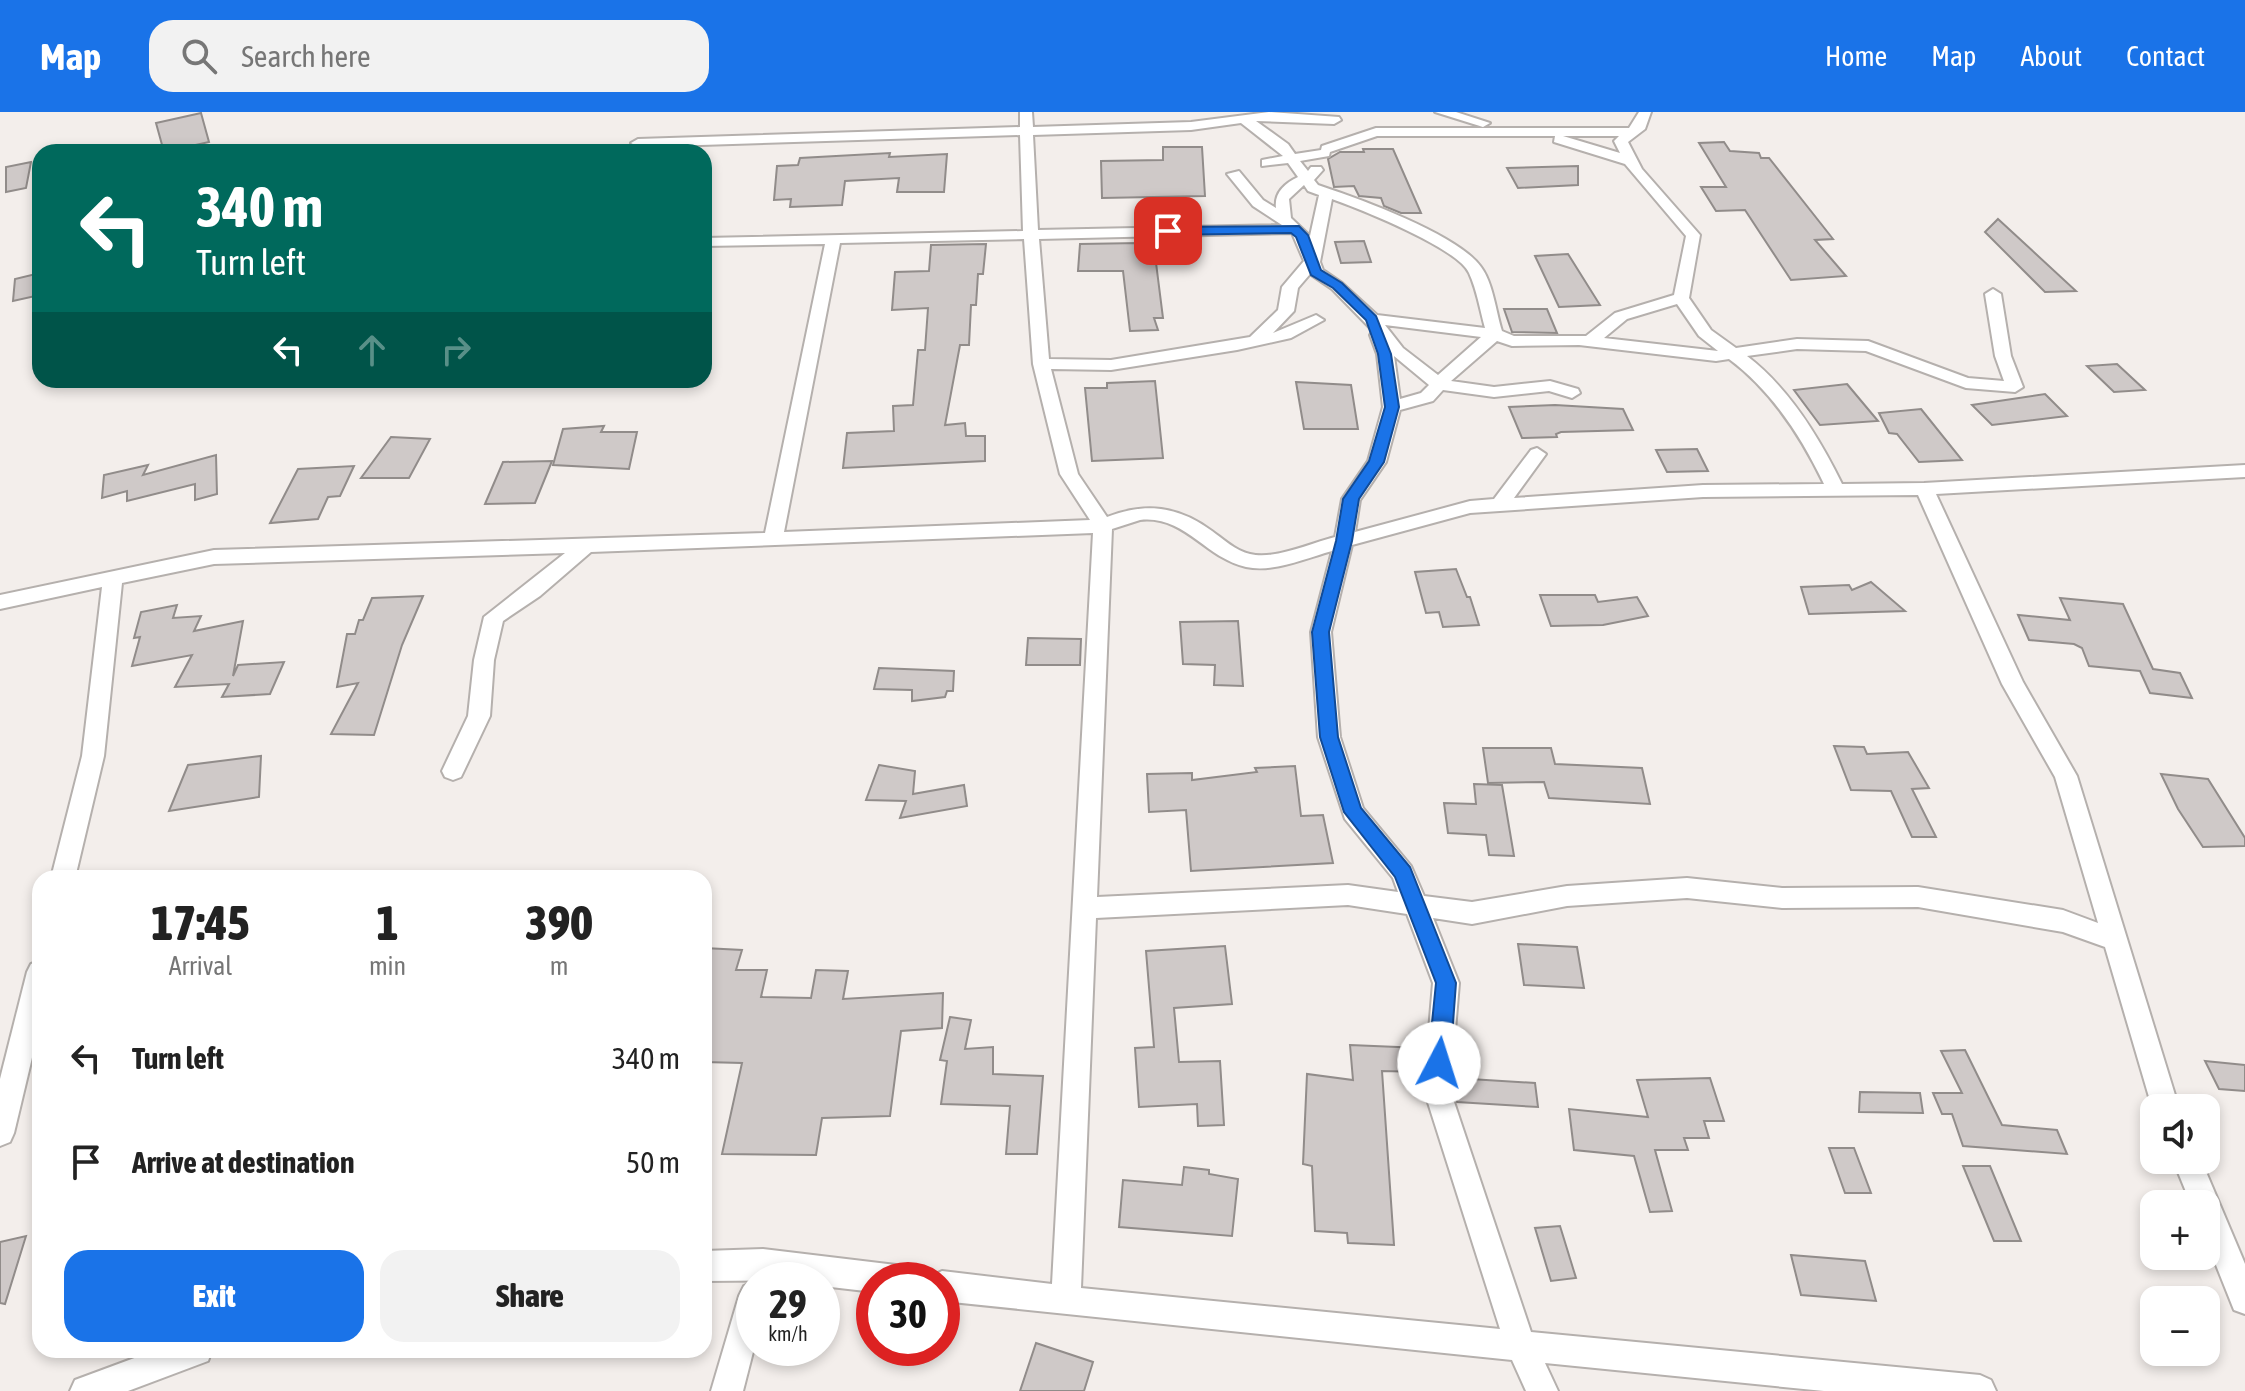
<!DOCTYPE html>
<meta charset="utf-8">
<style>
body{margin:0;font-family:"Asap Condensed",sans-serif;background:#f2f2f2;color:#222;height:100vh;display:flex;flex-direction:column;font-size:30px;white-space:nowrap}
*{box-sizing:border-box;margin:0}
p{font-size:26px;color:#767676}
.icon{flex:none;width:44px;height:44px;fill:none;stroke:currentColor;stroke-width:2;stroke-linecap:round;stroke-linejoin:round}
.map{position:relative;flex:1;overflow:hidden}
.details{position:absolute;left:32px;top:758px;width:680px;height:488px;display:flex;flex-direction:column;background:#fff;border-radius:24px;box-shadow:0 4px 12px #0003}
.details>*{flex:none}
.top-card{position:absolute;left:32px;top:32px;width:680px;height:244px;border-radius:24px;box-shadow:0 4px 12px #0003;background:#00695c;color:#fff;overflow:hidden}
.tools{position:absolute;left:2140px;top:982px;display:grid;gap:16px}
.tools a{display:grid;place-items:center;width:80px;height:80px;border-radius:16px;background:#fff;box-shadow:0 4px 12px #0003;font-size:40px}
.speed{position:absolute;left:736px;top:1150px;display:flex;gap:16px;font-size:40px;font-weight:700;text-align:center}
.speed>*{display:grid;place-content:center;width:104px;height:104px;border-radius:50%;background:#fff;box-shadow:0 4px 12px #0003;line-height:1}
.speed small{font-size:20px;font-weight:400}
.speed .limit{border:12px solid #d22;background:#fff;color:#111}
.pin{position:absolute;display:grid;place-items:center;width:68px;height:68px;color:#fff;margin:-34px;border-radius:16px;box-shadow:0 4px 12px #0006}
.me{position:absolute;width:88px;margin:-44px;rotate:5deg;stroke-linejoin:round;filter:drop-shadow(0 0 6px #0008)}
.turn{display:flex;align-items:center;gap:28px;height:168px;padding:0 32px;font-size:36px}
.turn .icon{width:104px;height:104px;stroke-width:2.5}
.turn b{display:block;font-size:56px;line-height:68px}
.lanes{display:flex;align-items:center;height:76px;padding:0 32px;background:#0003;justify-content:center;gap:40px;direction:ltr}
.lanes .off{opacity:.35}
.eta{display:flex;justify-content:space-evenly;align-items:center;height:136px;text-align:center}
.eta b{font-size:48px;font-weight:800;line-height:56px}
.primary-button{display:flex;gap:16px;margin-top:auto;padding:16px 32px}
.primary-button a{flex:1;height:92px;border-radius:24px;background:#1a73e8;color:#fff;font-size:32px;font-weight:800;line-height:92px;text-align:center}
.primary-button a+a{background:#f2f2f2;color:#222}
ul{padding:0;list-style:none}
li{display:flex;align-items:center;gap:24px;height:104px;padding:0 32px}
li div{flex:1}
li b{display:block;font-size:30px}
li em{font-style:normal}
header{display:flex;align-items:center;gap:48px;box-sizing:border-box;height:112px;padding:0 40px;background:#1a73e8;color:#fff}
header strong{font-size:38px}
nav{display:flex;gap:44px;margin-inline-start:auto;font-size:28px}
.search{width:560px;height:72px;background:#f2f2f2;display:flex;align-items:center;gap:20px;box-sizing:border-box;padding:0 28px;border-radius:24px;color:#767676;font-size:30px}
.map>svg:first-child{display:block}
.building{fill:#cfc9c8;stroke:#918c8a;stroke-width:2}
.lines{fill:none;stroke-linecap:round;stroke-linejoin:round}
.minor-casing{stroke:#b5b0ad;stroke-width:4}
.minor{fill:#fff;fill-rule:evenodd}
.route{fill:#1a73e8;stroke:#114b97;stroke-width:2}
</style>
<header>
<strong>Map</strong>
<div class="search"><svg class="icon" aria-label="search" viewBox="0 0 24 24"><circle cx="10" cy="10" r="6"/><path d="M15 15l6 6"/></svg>Search here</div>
<nav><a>Home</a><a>Map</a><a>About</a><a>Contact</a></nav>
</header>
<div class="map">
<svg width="2245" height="1279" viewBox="0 0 2245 1279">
<rect width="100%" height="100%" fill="#f3eeeb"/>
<!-- building -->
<g class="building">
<polygon points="201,1 209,30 164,40 156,11"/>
<polygon points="1724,30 1730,39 1759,41 1761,46 1769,46 1833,127 1815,128 1846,164 1791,168 1745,98 1716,99 1701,75 1726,75 1699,31"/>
<polygon points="1163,35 1202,35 1205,84 1102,86 1101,49 1163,48"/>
<polygon points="1363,37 1393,37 1421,101 1401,101 1384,94 1381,86 1359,84 1354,74 1334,75 1328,47 1340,40 1364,40"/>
<polygon points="890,41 889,45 947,42 944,80 897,80 899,66 845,69 842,93 790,95 791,87 774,88 777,54 798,53 800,46"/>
<polygon points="31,50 26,76 6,80 6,55"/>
<polygon points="1578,54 1578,73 1518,76 1507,56"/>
<polygon points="1998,107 2076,179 2045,180 1985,120"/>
<polygon points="1364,129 1371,150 1341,151 1335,130"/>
<polygon points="1139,131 1139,136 1154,135 1163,206 1154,206 1158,218 1130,219 1123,159 1078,159 1080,132"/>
<polygon points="986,132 983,162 978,162 976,193 971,193 969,233 960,233 945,313 965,311 966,324 985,324 985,349 843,356 847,321 894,319 893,294 913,293 918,238 925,238 928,196 892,198 895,160 929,159 931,133"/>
<polygon points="1568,142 1600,193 1559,195 1535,144"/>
<polygon points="40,161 40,183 13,189 15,167"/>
<polygon points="1504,197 1547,197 1557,221 1512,220"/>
<polygon points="2117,252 2145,278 2114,280 2087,254"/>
<polygon points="1155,269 1163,346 1092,349 1085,276 1107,276 1107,271"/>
<polygon points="1296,270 1351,273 1358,317 1304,317"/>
<polygon points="1847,272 1878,309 1820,313 1794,278"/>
<polygon points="2045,282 2067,304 1992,313 1972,293"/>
<polygon points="1555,293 1623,297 1633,318 1561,320 1556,322 1557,325 1522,326 1509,295"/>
<polygon points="1921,297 1962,348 1919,350 1897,322 1889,321 1879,301"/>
<polygon points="604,314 601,320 637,320 629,357 553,353 563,317"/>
<polygon points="391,325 430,327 409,366 361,366"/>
<polygon points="1697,337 1708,359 1667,360 1656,338"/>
<polygon points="216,343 217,382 195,388 195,372 127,389 127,379 102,386 104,363 148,353 143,363"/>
<polygon points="552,349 535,391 485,392 503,350"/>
<polygon points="354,354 340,384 328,385 318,407 270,411 298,357"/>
<polygon points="1456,457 1467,485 1470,485 1479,513 1443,515 1439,500 1426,501 1415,460"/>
<polygon points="1871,470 1905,499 1809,502 1801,475 1849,473 1852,478"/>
<polygon points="1540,483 1595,483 1598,490 1637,485 1648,504 1603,513 1551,514"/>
<polygon points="423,484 402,533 374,623 331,622 358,571 337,575 347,522 355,522 359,508 363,508 372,486"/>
<polygon points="2060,486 2123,492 2153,557 2180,561 2192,586 2150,581 2140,559 2089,554 2082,536 2074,532 2029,528 2018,503 2070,508"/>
<polygon points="177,493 173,506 201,504 194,519 243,509 233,564 238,553 284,550 270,582 222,585 229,572 175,575 192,543 132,554 140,525 134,526 141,500"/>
<polygon points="1238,509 1243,574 1214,573 1215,553 1183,552 1180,510"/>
<polygon points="1028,526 1081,527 1080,553 1026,553"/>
<polygon points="879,556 954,559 953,579 947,579 945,585 912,589 912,578 874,577"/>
<polygon points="1834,634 1864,635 1867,642 1908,640 1929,676 1912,677 1936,725 1912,725 1891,679 1851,678"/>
<polygon points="1483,636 1551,636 1555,652 1642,656 1650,692 1549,686 1544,670 1488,671"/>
<polygon points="261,644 259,685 169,699 188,653"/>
<polygon points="879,653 915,659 913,682 964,673 967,694 900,706 906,689 866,688"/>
<polygon points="1295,654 1301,704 1323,703 1333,751 1191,759 1186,698 1149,700 1147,662 1192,661 1192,668 1257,660 1255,656"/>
<polygon points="2161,662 2208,667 2245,726 2245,734 2203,735 2178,697"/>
<polygon points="1474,672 1502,673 1514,744 1489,743 1486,723 1448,721 1444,691 1476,692"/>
<polygon points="1518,832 1577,835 1584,876 1524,873"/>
<polygon points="1225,834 1232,892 1174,896 1179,950 1220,949 1224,1013 1198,1014 1197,992 1139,995 1135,936 1154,935 1146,839"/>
<polygon points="704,836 742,838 736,858 767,858 761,885 811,886 816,858 848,859 843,887 943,881 942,916 901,919 890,1004 822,1006 816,1043 722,1042 742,951 704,950"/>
<polygon points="950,905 971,908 965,937 993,935 993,962 1043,964 1037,1042 1006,1042 1010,994 941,992 947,949 940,948"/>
<polygon points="1350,933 1421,936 1422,960 1382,959 1394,1133 1348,1131 1347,1121 1315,1119 1312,1054 1303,1052 1307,962 1353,968"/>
<polygon points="1965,938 2002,1013 2057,1018 2067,1042 1963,1034 1952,1002 1942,1002 1933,981 1962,981 1941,939"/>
<polygon points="2205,949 2245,953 2245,979 2219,977"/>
<polygon points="1454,966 1535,971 1538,995 1457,990 1453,978"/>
<polygon points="1710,966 1724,1009 1704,1009 1709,1026 1684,1026 1688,1038 1655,1038 1672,1099 1650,1100 1634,1044 1574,1038 1569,997 1648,1005 1637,968"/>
<polygon points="1860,980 1920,981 1923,1001 1859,1000"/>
<polygon points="1829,1036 1854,1036 1871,1081 1845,1081"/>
<polygon points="1963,1054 1990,1054 2021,1129 1994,1129"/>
<polygon points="1184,1055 1209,1058 1209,1062 1238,1067 1232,1124 1119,1115 1123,1068 1182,1073"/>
<polygon points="1560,1114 1576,1166 1551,1169 1535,1116"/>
<polygon points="26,1124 5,1192 0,1191 0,1130"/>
<polygon points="1791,1143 1865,1149 1876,1189 1801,1183"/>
<polygon points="1036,1231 1093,1250 1084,1279 1020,1279"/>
</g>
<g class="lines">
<!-- minor casing -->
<g class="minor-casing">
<g id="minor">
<path d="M1020 0H1032L1033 15 1191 10 1269 0 1339 5 1341 8 1334 12 1256 9 1288 32 1295 42 1321 38 1322 34 1376 16H1629L1639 0H1651L1645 17 1628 30 1642 57 1700 123 1689 186 1711 218 1736 236 1797 227 1868 229 1968 266 2004 269 1995 244 1985 182 1993 177 2001 182 2011 244 2023 275 2015 280 1966 276 1866 239 1797 237 1747 244C1789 276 1819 325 1842 372L1924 371 2245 353V365L1936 382 2023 570 2077 664 2179 996H2154V1002L2105 835 2063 820 1918 795 1782 796 1687 786 1567 794 1472 812 1433 806 1459 871 1450 978 1531 1220 1980 1263 1991 1268 1996 1279H1824L1545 1251 1558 1279H1526L1512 1248 942 1189V1168H930L932 1164 942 1159 1052 1172 1093 421 591 440 540 484 503 509 494 548 490 604 461 665 453 668 445 665 442 659 468 604 474 548 484 505 565 441 214 452 122 471 104 644 75 766H51L82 644 102 475 0 497V483L214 438 765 421 825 132 704 134V126L1023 119 1020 23 638 35 631 31 638 27 1020 15ZM1241 11 1283 44 1262 48V54L1288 51 1298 65C1285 71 1274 81 1276 96L1263 88 1239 59 1227 62 1253 94 1282 113 1038 118 1033 23 1191 18ZM1377 24H1555L1554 30 1625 52 1686 124 1674 183 1615 201 1586 224H1514L1502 219C1496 200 1493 171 1481 155 1458 122 1357 86 1318 73L1314 68 1323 58 1321 55H1311L1308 59 1300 49 1329 44 1330 40ZM1563 24H1619L1614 29 1620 41ZM1304 73 1308 79 1319 83 1310 124 1291 106 1289 87ZM1332 87C1360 97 1458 136 1469 161 1477 178 1480 198 1485 216L1377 203 1342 171 1323 158 1320 150ZM1292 121 1304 149 1282 175 1278 198 1250 225 1111 248 1049 247 1039 127ZM1024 127 1033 252 1060 362 1090 408 784 420 840 131ZM1310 162 1332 177 1373 219 1370 223 1377 242 1383 295 1368 349 1342 387 1335 425C1311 431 1275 448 1250 442 1236 439 1223 427 1212 419 1178 394 1146 390 1107 405L1078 362 1051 257 1111 258 1237 238 1291 226 1324 208 1316 203 1273 221 1294 199 1298 176ZM1677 192 1699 224 1718 239 1604 226 1627 207ZM1385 213 1481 225 1438 263 1403 236ZM1497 229 1512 234 1579 233 1716 249 1729 247C1772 279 1801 324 1824 372L1703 373 1514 386 1546 342 1537 336 1531 338 1494 387 1470 389 1355 420 1360 388 1386 350 1400 298 1433 289 1443 278 1494 285 1549 279 1572 286 1580 281 1578 277 1550 269 1494 275 1451 269ZM1394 244 1429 273 1421 281 1400 287ZM1918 383 2002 572 2055 665 2098 811 2063 798 1918 775 1782 776 1687 766 1567 774 1472 790 1424 784 1411 754 1363 696 1340 625 1331 520 1352 433 1470 401 1703 385ZM1140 408C1185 403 1205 446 1246 455 1274 461 1306 446 1332 439L1311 520 1318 625 1345 707 1393 766 1398 780 1348 773 1097 785 1112 417ZM1348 793 1407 802 1433 871 1424 978 1500 1217 1081 1176 1096 806Z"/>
<polygon points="1435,0 1456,0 1490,11 1483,15"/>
<polygon points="40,849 40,912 14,1021 10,1030 0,1034 0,967 27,860 31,852"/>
<polygon points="2173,1048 2201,1048 2245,1152 2245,1202 2234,1198 2206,1128 2206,1092 2191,1092"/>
<polygon points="763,1137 896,1153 906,1158 911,1168 874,1168 874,1180 822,1174 822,1168 704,1169 704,1139"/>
<polygon points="754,1169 754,1236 743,1279 711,1279 739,1184 744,1174"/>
<polygon points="156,1238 212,1238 208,1249 128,1279 70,1279 75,1268"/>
</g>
</g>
<!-- minor -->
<use href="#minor" class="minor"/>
</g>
<!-- route -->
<polygon class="route" points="1299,114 1308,123 1321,158 1342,171 1376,204 1391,242 1399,295 1384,350 1359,387 1352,429 1329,520 1338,625 1361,696 1410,755 1456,871 1450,951 1447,959 1439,962 1432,959 1428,951 1436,871 1395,765 1344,700 1320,625 1312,520 1336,429 1343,387 1369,349 1385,295 1378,242 1366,208 1333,176 1311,163 1296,125 1291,121 1168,123 1162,119 1168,115"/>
</svg>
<div class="tools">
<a><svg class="icon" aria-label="sound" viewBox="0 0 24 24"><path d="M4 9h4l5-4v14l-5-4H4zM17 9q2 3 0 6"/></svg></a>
<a>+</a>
<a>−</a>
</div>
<div class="speed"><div>29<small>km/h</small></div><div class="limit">30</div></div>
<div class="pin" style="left:1168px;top:119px;background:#d93025"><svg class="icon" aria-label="arrive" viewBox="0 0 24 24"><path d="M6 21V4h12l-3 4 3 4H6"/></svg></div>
<svg class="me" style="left:1439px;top:951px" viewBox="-20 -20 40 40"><circle r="19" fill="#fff"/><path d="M0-13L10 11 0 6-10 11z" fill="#1a73e8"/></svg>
<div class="top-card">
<div class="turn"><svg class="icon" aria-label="left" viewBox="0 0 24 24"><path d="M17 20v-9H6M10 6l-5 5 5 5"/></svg><div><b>340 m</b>Turn left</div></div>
<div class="lanes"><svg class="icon" aria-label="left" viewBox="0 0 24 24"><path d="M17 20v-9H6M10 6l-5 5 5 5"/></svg><svg class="icon off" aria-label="ahead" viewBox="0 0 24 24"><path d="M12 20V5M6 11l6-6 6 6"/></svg><svg class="icon off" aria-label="right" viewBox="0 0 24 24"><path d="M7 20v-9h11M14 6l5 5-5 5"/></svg></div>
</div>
<section class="details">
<div class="eta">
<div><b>17:45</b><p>Arrival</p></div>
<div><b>1</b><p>min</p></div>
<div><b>390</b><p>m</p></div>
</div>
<ul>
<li><svg class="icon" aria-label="left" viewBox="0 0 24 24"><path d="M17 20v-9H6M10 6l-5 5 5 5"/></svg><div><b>Turn left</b></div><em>340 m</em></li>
<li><svg class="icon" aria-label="arrive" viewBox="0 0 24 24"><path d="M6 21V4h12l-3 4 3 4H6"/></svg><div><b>Arrive at destination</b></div><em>50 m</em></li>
</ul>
<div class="primary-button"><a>Exit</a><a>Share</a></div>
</section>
</div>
